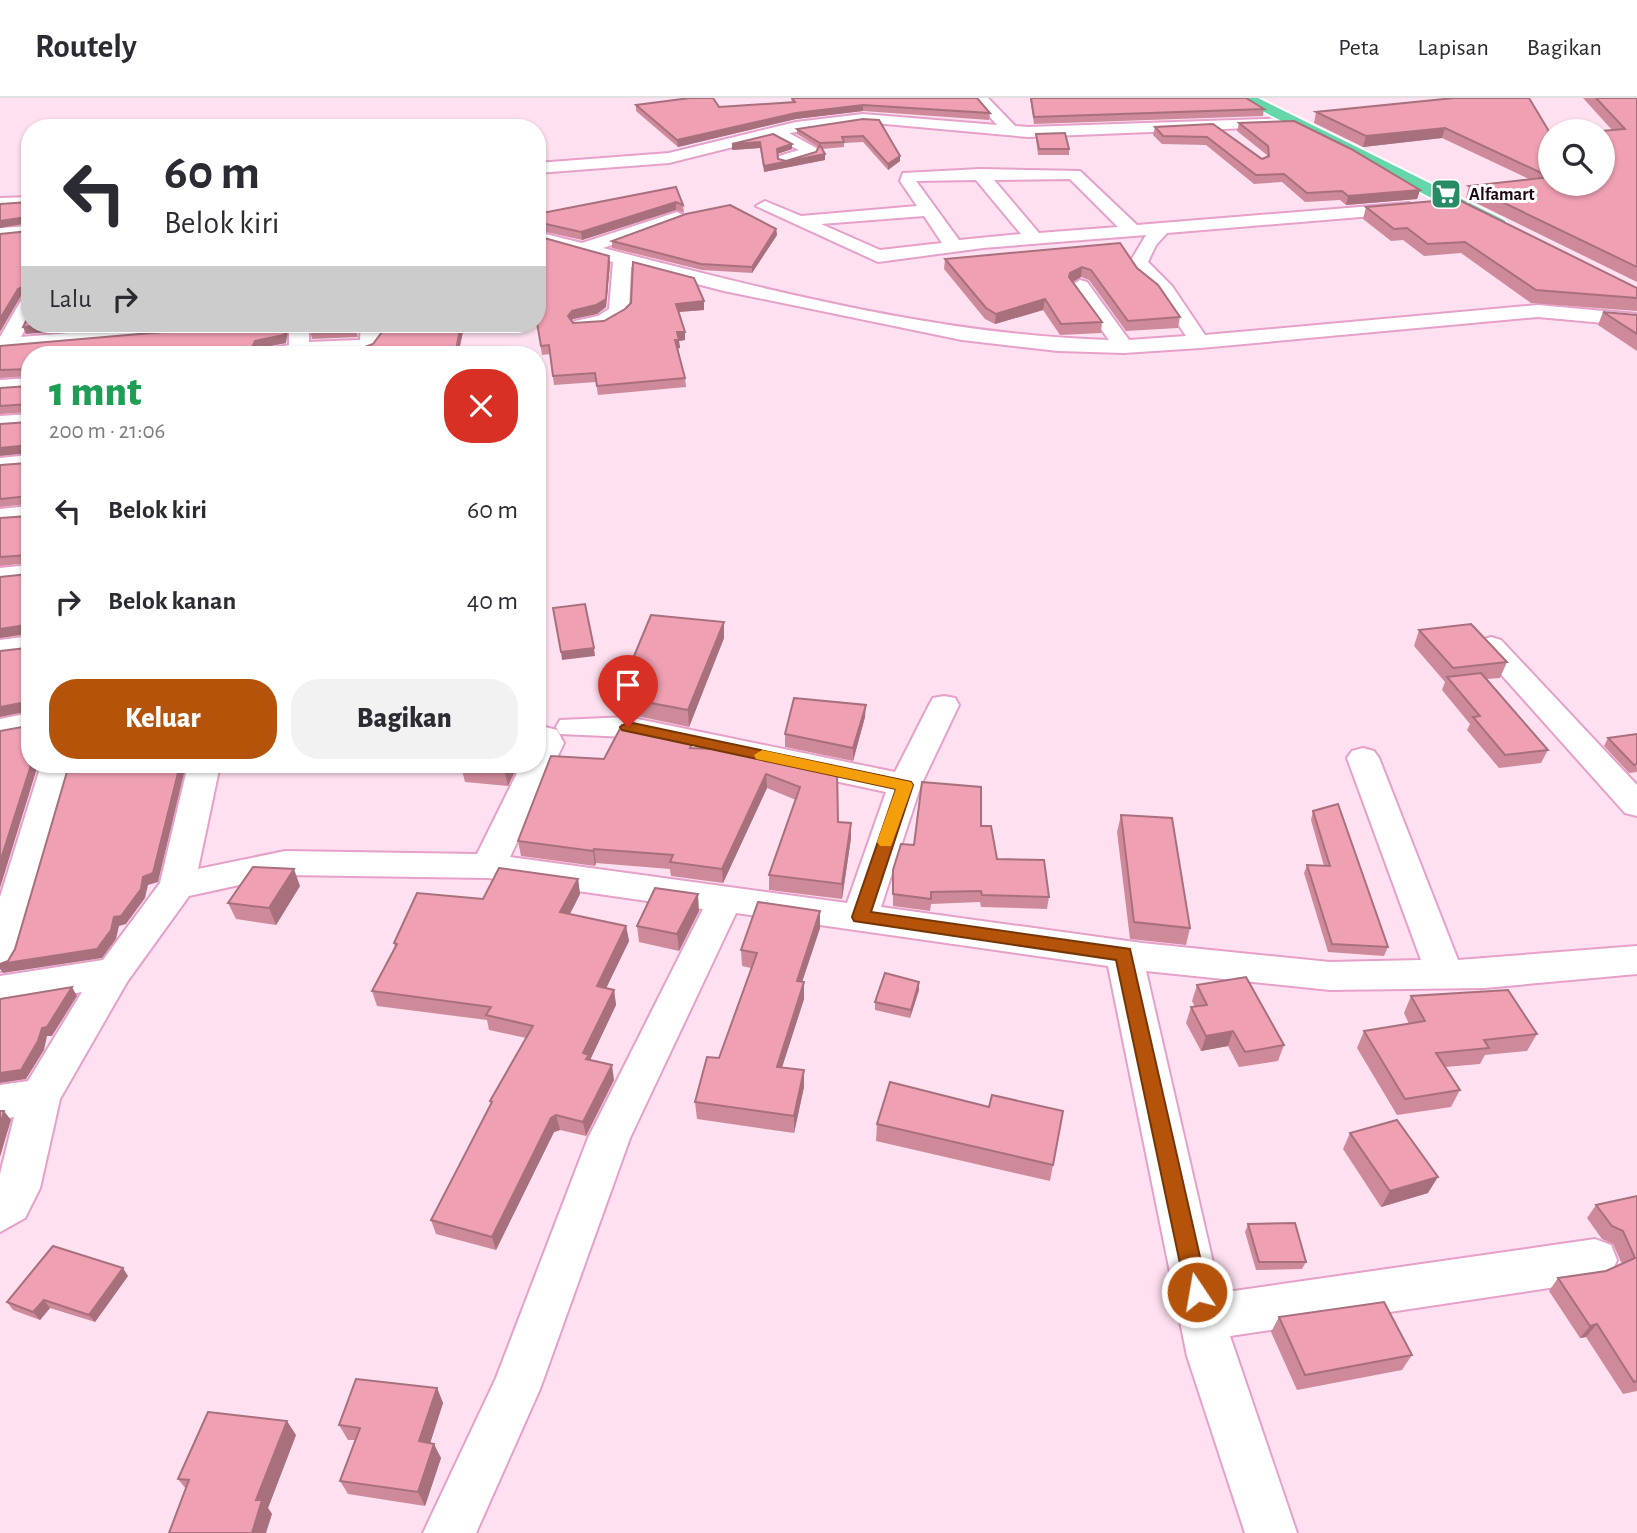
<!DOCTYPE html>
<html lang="id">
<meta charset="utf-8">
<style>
body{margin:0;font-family:"Alegreya Sans",sans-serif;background:#f2f2f3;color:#2b2b33;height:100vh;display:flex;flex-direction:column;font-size:26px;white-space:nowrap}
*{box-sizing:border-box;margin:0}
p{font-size:23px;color:#7c7c81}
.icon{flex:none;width:38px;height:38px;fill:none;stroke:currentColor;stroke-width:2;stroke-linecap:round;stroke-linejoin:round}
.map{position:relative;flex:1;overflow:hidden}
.drawer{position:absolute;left:21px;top:248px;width:525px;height:427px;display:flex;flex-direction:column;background:#fff;border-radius:28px;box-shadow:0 2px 5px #0004}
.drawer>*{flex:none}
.banner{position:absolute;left:21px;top:21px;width:525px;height:214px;border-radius:28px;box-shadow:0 2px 5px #0004;background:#fff;color:#2b2b33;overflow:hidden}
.fabs{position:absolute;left:1538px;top:21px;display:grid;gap:14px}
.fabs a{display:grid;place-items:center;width:77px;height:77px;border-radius:50%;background:#fff;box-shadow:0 2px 5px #0004;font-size:35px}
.pin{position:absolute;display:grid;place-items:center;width:60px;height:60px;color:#fff;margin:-72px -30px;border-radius:50% 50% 50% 0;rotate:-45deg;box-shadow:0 0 7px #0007}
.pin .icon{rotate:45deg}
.me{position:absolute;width:77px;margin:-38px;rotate:348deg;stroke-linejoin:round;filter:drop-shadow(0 0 5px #0008)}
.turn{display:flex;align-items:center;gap:24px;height:147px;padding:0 28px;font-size:32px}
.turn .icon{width:91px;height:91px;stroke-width:2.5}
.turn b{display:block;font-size:49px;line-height:60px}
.then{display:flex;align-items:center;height:66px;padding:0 28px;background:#0003;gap:14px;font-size:26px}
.round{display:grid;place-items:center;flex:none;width:74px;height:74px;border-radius:28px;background:#f2f2f3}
.overview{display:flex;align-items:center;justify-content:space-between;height:119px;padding:0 28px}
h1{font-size:42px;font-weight:800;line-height:52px;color:#1e9e55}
.action{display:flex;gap:14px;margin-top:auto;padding:14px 28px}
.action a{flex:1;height:80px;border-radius:28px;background:#b45309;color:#fff;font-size:28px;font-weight:800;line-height:80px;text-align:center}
.action a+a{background:#f2f2f3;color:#2b2b33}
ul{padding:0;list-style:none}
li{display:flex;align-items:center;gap:21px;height:91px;padding:0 28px}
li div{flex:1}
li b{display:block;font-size:26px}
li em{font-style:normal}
header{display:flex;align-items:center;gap:42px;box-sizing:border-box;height:98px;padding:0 35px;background:#fff;border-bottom:2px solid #e1e1e2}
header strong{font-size:33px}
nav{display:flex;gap:38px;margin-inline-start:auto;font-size:24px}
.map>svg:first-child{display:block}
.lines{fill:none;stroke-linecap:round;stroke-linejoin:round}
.minor-casing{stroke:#e6a0c9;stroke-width:4}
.trunk-casing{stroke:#fff;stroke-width:4}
.minor{fill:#fff;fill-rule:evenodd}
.trunk{fill:#66d6ab;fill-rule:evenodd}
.wall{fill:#ce8a9a}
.shaded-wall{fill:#a8707d}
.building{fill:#f0a0b3;stroke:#a8707d;stroke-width:2}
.route{fill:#b45309;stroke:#753606;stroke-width:2}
.slow{fill:#f59e0b}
.labels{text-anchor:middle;stroke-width:6;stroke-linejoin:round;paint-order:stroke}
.far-poi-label{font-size:18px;font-weight:bold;fill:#1e0615;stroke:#fff;text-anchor:start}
</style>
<header>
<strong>Routely</strong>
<nav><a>Peta</a><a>Lapisan</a><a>Bagikan</a></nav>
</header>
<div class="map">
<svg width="1637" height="1435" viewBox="0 0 1637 1435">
<rect width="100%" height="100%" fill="#fee0f0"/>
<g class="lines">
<!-- minor casing -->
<g class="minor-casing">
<g id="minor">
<polygon points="973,0 988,0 1015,28 1028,29 1294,20 1301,24 1294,28 1028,39 863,24 789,35 818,51 815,57 785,66 779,64 779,58 799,52 773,39 669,65 537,75 537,65 669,55 796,24 863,16 997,27"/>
<path d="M980 71 1080 73 1137 127 1409 105 1418 110 1409 115 1167 135 1156 147 1148 164 1172 188 1205 237 1538 207 1637 216V228L1538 219 1200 250 1124 255 1058 253 962 242 724 193 631 169 629 213C618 228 593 236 575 231L572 227 575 223 598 218 609 211 613 164 537 145V134L582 145 677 114 686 119 683 123 603 150C768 192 938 237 1109 242L1070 188 1080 182 1087 184 1129 242 1186 238 1158 196 1137 178 1130 164 1146 137 983 150 878 164 756 108 765 103 801 118 917 108 900 83 903 75ZM1070 81 1118 129 1039 135 994 82ZM976 82 1021 136 959 142 916 83ZM924 118 942 145 880 152 821 126Z"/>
<polygon points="30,99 30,109 0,110 0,100"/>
<polygon points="30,128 30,138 0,140 0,130"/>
<polygon points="30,197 30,222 21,239 177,226 256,226 246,232 0,253 0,239 23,199"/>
<polygon points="289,226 309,226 309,244 360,242 361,226 381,226 382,240 373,252 366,254 255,257 258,253 289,247"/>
<polygon points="30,280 30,294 0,296 0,282"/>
<polygon points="30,316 30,330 0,332 0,318"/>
<polygon points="30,357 30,371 0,374 0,360"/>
<polygon points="30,408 30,424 0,427 0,411"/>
<polygon points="30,467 30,483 0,486 0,470"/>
<polygon points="30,538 30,556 0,560 0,542"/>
<polygon points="1491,539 1501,542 1637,687 1637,718 1625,715 1481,554 1477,548 1481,542"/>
<polygon points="944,598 955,600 959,607 921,687 881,809 1142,845 1330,864 1421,862 1347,660 1352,653 1363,650 1374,653 1379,660 1458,862 1637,848 1637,876 1484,890 1330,892 1146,873 1220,1195 1595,1141 1611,1147 1617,1162 1611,1177 1595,1183 1230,1238 1297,1435 1245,1435 1187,1258 1108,868 736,815 630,1040 540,1291 476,1435 423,1435 496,1280 588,1040 703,811 488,780 285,777 189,798 127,884 60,1001 40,1090 25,1120 0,1134 0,1076 14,1019 0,1021 0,987 28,983 82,894 0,908 0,878 103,862 160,785 188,667 220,667 198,771 285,753 477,756 521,667 537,667 537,627 557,632 564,645 510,759 847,805 886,694 628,639 560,636 556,629 560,622 628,619 895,674 929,607 933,600"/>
<polygon points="30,615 30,635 0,641 0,621"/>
<polygon points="41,667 73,667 18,859 13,869 0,873 0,799"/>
</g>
</g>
<!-- trunk casing -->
<g class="trunk-casing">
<polygon id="trunk" points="1237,0 1258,0 1504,122 1507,126 1504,130 1490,130"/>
</g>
<!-- minor -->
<use href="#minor" class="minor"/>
<!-- trunk -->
<use href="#trunk" class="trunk"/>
</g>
<!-- wall -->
<g class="wall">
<polygon points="791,0 990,15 989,22 863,13 796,21 678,49 636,13 636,7 719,9 792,4"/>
<polygon points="1030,0 1246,0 1264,11 1263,18 1034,26"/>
<polygon points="1583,0 1637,0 1637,184 1466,100 1469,88 1529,81 1442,40 1363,49 1314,25 1316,14 1550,35 1550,86 1612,32"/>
<polygon points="863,21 900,58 900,63 888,72 863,44 844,45 844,49 822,51 825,62 764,74 760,50 732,52 732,46 773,36 792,51 777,56 778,61 786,63 816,54 818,49 797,36 797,31"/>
<polygon points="1239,25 1420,92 1417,101 1346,107 1340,102 1305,104 1282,84 1254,86 1206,47 1162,46 1153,37 1155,29 1213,26 1262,61 1267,59 1267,57 1237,33"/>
<polygon points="1036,36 1069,51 1069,57 1038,57 1036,41"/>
<polygon points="676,89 683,107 684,115 676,112 582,142 537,132 537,116"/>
<polygon points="1366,109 1637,200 1637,213 1531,205 1461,155 1424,158 1403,142 1391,143 1363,121"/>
<polygon points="776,131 777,137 752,175 702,172 612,150 612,143"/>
<polygon points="609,158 610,166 606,209 597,216 573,221 572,223 573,225 604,223 704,203 704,212 679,214 685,242 679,243 680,250 677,251 685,280 686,289 598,297 596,284 554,287 550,256 542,257 537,225"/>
<polygon points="945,161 1137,170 1180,219 1178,230 1126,233 1089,182 1081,179 1073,184 1102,224 1101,235 1060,237 1043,212 995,226 985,221 944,171"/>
<polygon points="1603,214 1637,217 1637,253 1598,227"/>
<polygon points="309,226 355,226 355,231 358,239 312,241"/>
<polygon points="405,226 463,226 464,229 458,257 30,257 30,536 0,540 0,479 28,476 28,465 0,468 0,420 28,418 28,406 0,409 0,367 28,365 29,324 29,314 0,316 0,290 29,288 29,278 0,280 0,248 286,245 257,251 365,249 373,246"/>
<polygon points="1419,532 1507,564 1500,580 1487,581 1548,652 1541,665 1499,670 1467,632 1470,626 1442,592 1445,584 1414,548"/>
<polygon points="724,540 689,629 637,618 636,610 622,609 620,592"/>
<polygon points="865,619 853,663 785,649 785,636"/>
<polygon points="1637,636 1637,674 1629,675 1604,648 1608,640"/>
<polygon points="695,650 837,672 838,724 851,740 842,801 769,792 769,777 796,702 767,690 723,785 671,778 670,771 596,765 595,768 521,758 518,743 604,661"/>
<polygon points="430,667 518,667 508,688 465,684 462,672 431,670"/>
<polygon points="1313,713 1388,849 1384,858 1328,854 1304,775 1307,767 1324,768 1311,722"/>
<polygon points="1121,717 1190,830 1186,847 1130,841 1117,734"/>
<polygon points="981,728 997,761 1049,799 1047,811 981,809 980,804 931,806 930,813 893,808 893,772 914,747"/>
<polygon points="578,781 580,796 570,816 626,828 629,843 606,890 614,892 616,907 590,962 614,982 586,1038 560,1032 554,1034 496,1152 436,1136 431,1122 491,1006 490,1003 526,940 489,932 487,922 377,908 372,893 395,849 394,845 483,801"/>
<polygon points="300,788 276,827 236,821 228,805"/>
<polygon points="699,813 679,853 639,844 637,828"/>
<polygon points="820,813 820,830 802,884 804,884 804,901 782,969 804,972 804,989 794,1035 697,1021 695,1004 719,960 751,870 742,868 741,852"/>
<polygon points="1197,887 1284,947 1278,963 1239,969 1228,948 1201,953 1186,925 1191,909 1195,909 1192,903"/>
<polygon points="919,892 910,920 875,912 875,904"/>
<polygon points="1411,898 1537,936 1527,953 1485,957 1480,966 1445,969 1460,992 1451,1009 1397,1017 1357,950 1364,933 1409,926 1404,915"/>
<polygon points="877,1026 1053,1067 1050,1083 876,1043"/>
<polygon points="1350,1035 1428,1095 1381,1109 1343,1051"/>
<polygon points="1637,1098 1637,1293 1623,1296 1586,1239 1580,1240 1549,1193 1558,1180 1606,1173 1622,1166 1613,1146 1602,1141 1587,1120 1596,1107"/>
<polygon points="1248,1126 1306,1164 1302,1171 1256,1172 1245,1134"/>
<polygon points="128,1178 95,1224 50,1210 40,1222 13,1212 7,1204"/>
<polygon points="1279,1219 1412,1257 1402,1272 1297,1292 1271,1234"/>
<polygon points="437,1290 443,1305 430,1345 441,1360 425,1408 348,1396 340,1383 355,1342 348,1342 339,1327"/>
<polygon points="296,1337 268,1410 272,1416 186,1391 178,1381"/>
</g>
<!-- shaded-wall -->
<g class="shaded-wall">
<polygon points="863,7 863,13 796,21 678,49 677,42 796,15"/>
<polygon points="1445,30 1442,40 1363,49 1366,38"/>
<polygon points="760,44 760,50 732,52 732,46"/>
<polygon points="792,46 792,51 777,56 777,51"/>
<polygon points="825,56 825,62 764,74 764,68"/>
<polygon points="900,58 900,63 888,72 888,66"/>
<polygon points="1420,92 1417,101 1346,107 1348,98"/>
<polygon points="676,104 676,112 582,142 581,134"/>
<polygon points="27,119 30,125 0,130 0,123"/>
<polygon points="776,131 777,137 752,175 752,169"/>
<polygon points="609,158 610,166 606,209 597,216 573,221 569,227 568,218"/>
<polygon points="1082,169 1081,179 1069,186 1070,175"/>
<polygon points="26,187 29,194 21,198 0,234 0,221 18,191"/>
<polygon points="1045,201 1043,212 995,226 996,216"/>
<polygon points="704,203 704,212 677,214 676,206"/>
<polygon points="58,226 148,226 26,236 23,229"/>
<polygon points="286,226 289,226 286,245 257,250 254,257 251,252 255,243"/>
<polygon points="461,226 463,226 464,229 458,257 455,257"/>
<polygon points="677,234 685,234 685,242 679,243 680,250 675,251 675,242"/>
<polygon points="28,347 30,355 0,358 0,350"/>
<polygon points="724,524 724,540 689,629 688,612"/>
<polygon points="25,527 30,535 0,540 0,531"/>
<polygon points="594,550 595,558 562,562 561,554"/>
<polygon points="27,604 30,613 0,619 0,609"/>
<polygon points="866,607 865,619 853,663 853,650"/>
<polygon points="31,667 38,667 0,790 0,764"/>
<polygon points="180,667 186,667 158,784 148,787 145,800 126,826 119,828 116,841 102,860 3,875 0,871 0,866 114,819 143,779"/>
<polygon points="507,667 518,667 508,688 504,671"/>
<polygon points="766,676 767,690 723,785 722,771"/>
<polygon points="851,725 851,740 842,801 842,786"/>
<polygon points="594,751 596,765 595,768 593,753"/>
<polygon points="294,771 300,788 276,827 269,810"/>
<polygon points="578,781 580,796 563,829 560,814"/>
<polygon points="698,796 699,813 679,853 677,836"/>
<polygon points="820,813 820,830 797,899 797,883"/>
<polygon points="626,828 629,843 600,903 597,888"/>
<polygon points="804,884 804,901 777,985 777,969"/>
<polygon points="919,884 919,892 910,920 911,912"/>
<polygon points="72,889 77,898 52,938 47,938 44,952 26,981 0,985 0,975 42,930"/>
<polygon points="614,892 616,907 590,962 591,971 583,955"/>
<polygon points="1233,933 1228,948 1201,953 1206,938"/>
<polygon points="612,967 614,982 586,1038 583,1024"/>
<polygon points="804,972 804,989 794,1035 794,1018"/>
<polygon points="4,1013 11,1022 0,1059 0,1028"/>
<polygon points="556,1017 560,1032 554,1034 496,1152 492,1139 551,1020"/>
<polygon points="1438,1079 1428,1095 1381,1109 1390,1093"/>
<polygon points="123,1170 128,1178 95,1224 89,1217"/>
<polygon points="44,1202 50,1210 40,1222 33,1214"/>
<polygon points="1597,1226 1586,1239 1580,1240 1590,1228"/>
<polygon points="437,1290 443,1305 426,1358 419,1343"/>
<polygon points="287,1323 296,1337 268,1410 272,1416 266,1435 252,1435 256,1402"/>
<polygon points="434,1346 441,1360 425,1408 418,1394"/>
</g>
<!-- building -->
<g class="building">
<polygon points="690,0 713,0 719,9 795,4 792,0 977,0 990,15 863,7 796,15 677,42 636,7"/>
<polygon points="1031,0 1246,0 1264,11 1034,19"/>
<polygon points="1454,0 1529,0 1550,35 1550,79 1445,30 1366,38 1316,14"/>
<polygon points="1596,0 1637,0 1637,169 1469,88 1550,79 1550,86 1603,86 1603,33 1601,33 1625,31"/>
<polygon points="863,21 879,22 900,58 888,66 863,38 842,39 844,44 820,45 797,31"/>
<polygon points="1294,23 1351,51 1420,92 1348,98 1342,93 1307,95 1284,76 1256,77 1207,39 1163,38 1155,29 1213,26 1262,61 1269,58 1268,48 1239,25"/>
<polygon points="1065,35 1069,51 1039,51 1036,36"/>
<polygon points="773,36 792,46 777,51 778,61 786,63 816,54 820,47 825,56 764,68 760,44 732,46"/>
<polygon points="676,89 683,107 676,104 581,134 537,124 537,116"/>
<polygon points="30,100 30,190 26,187 18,191 0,221 0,136 29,133 27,119 0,123 0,106 29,104"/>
<polygon points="1457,101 1637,190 1637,200 1536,192 1465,144 1428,146 1407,130 1394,131 1366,109"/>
<polygon points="730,107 776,131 752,169 701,166 612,143 686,116"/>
<polygon points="537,138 609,158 606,201 596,207 572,213 568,218 573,225 604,223 625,211 631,205 633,164 694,180 704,203 676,206 685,234 677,234 679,242 675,242 685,280 597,288 595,275 553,278 549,247 541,248 537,225"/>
<polygon points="1120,145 1137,170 1158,187 1180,219 1128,223 1091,172 1082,169 1070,175 1069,179 1102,224 1061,226 1045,201 996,216 986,210 945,161"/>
<polygon points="30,202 30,226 58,226 23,229 30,215"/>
<polygon points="1603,214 1637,217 1637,236"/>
<polygon points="246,226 286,226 284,237 255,243 251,252 365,249 373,246 382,234 383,227 405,226 461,226 455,257 30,257 30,527 28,530 25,527 0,531 0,479 28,476 28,457 0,459 0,420 28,418 28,398 0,401 0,367 28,365 28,347 0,350 0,326 29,324 29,306 0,308 0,290 29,288 29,271 0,272 0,248 244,227"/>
<polygon points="309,226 353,226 353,229 356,232 310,234"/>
<polygon points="585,506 594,550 561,554 553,510"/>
<polygon points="651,517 724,524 688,612 635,602 639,594 620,592"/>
<polygon points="1471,526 1507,564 1453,570 1419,532"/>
<polygon points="28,545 30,545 30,667 31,667 0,764 0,633 28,628 27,604 0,609 0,553 26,550"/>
<polygon points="1481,575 1548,652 1505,657 1473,619 1480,618 1447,579"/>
<polygon points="794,600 866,607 853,650 785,636"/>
<polygon points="622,627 694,642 690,650 742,652 837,672 838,724 851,725 842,786 769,777 800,689 766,676 722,771 670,764 673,757 594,751 593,753 518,743 551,658 604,661"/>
<polygon points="1637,636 1637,666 1634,667 1608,640"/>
<polygon points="69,667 180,667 153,775 143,779 141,791 121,818 114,819 111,832 97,851 0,866 8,863 15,851"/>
<polygon points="461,667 507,667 504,671 461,668"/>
<polygon points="922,684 981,689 981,728 991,728 997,761 1044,762 1049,799 982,797 981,793 931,794 931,801 893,796 893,772 901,746 914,747"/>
<polygon points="1338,706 1388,849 1332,846 1307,767 1330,768 1313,713"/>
<polygon points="1121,717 1172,720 1190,830 1134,824"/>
<polygon points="253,769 294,771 269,810 228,805"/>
<polygon points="499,770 578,781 560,814 626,828 597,888 614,892 583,955 589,957 586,961 612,967 583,1024 556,1017 551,1020 492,1139 431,1122 492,1004 490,1003 533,928 486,917 491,909 372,893 397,846 394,845 417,795 483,801"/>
<polygon points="655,790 698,796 677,836 637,828"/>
<polygon points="758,804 820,813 797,883 804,884 777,969 804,972 794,1018 695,1004 707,959 719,960 757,855 741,852"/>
<polygon points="885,875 919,884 911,912 875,904"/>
<polygon points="1246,879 1284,947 1245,954 1233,933 1206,938 1191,909 1207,907 1197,887"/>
<polygon points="72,889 47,929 42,930 38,943 21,972 0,975 0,901"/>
<polygon points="1508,892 1537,936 1484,942 1489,950 1436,955 1460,992 1405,1001 1364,933 1425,923 1411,898"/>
<polygon points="890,984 989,1009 992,997 1063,1013 1053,1067 877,1026"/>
<polygon points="0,1013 4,1013 0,1028"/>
<polygon points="1397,1022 1438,1079 1390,1093 1350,1035"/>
<polygon points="1637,1098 1637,1283 1634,1284 1597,1226 1590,1228 1558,1180 1606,1173 1635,1160 1623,1133 1612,1128 1596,1107"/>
<polygon points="1295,1125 1306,1164 1259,1164 1248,1126"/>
<polygon points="53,1148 123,1170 89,1217 44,1202 33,1214 7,1204"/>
<polygon points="1384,1204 1412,1257 1305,1277 1279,1219"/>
<polygon points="356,1281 437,1290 419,1343 434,1346 418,1394 340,1383 360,1330 339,1327"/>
<polygon points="208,1314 287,1323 256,1402 262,1402 252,1435 169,1435 189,1382 178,1381"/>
</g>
<!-- route -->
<polygon class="route" points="628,624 911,684 913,687 871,814 1130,851 1208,1194 1204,1201 1197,1205 1189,1201 1186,1194 1116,862 854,823 852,819 896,691 622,632 620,629"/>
<!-- slow -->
<polygon class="slow" points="762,652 911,684 913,687 891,748 880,748 877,744 896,691 756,661 754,657"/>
<!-- icons -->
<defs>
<g id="supermarket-square" transform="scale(1.575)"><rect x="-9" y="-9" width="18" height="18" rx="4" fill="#278b66" stroke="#fff"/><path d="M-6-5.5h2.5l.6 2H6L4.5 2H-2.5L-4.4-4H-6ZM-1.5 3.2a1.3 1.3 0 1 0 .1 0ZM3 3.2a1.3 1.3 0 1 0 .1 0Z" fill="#fff"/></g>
</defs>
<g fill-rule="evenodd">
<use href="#supermarket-square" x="1446" y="96"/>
</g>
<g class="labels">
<!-- far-poi labels -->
<g class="far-poi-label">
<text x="1469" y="102">Alfamart</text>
</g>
</g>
</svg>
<div class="fabs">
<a><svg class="icon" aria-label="search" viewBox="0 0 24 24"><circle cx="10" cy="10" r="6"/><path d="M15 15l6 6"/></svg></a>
</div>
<div class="pin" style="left:628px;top:629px;background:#d93025"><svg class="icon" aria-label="arrive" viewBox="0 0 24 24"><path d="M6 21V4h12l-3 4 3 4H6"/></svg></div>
<svg class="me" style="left:1197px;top:1194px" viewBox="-20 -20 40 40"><circle r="17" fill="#b45309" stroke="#fff" stroke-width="3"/><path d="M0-11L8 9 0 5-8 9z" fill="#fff"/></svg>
<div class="banner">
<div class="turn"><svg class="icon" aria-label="left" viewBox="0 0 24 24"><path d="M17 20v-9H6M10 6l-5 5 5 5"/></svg><div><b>60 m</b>Belok kiri</div></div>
<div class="then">Lalu<svg class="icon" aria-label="right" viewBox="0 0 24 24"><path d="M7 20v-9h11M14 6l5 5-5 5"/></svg></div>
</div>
<section class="drawer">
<div class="overview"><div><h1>1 mnt</h1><p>200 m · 21:06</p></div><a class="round" style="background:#d93025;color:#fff"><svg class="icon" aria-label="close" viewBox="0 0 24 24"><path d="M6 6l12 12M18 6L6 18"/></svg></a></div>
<ul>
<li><svg class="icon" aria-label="left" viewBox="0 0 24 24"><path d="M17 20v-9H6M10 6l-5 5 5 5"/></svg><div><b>Belok kiri</b></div><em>60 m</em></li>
<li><svg class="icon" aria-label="right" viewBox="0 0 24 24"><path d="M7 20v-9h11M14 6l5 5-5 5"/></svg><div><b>Belok kanan</b></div><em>40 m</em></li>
</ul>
<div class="action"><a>Keluar</a><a>Bagikan</a></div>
</section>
</div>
